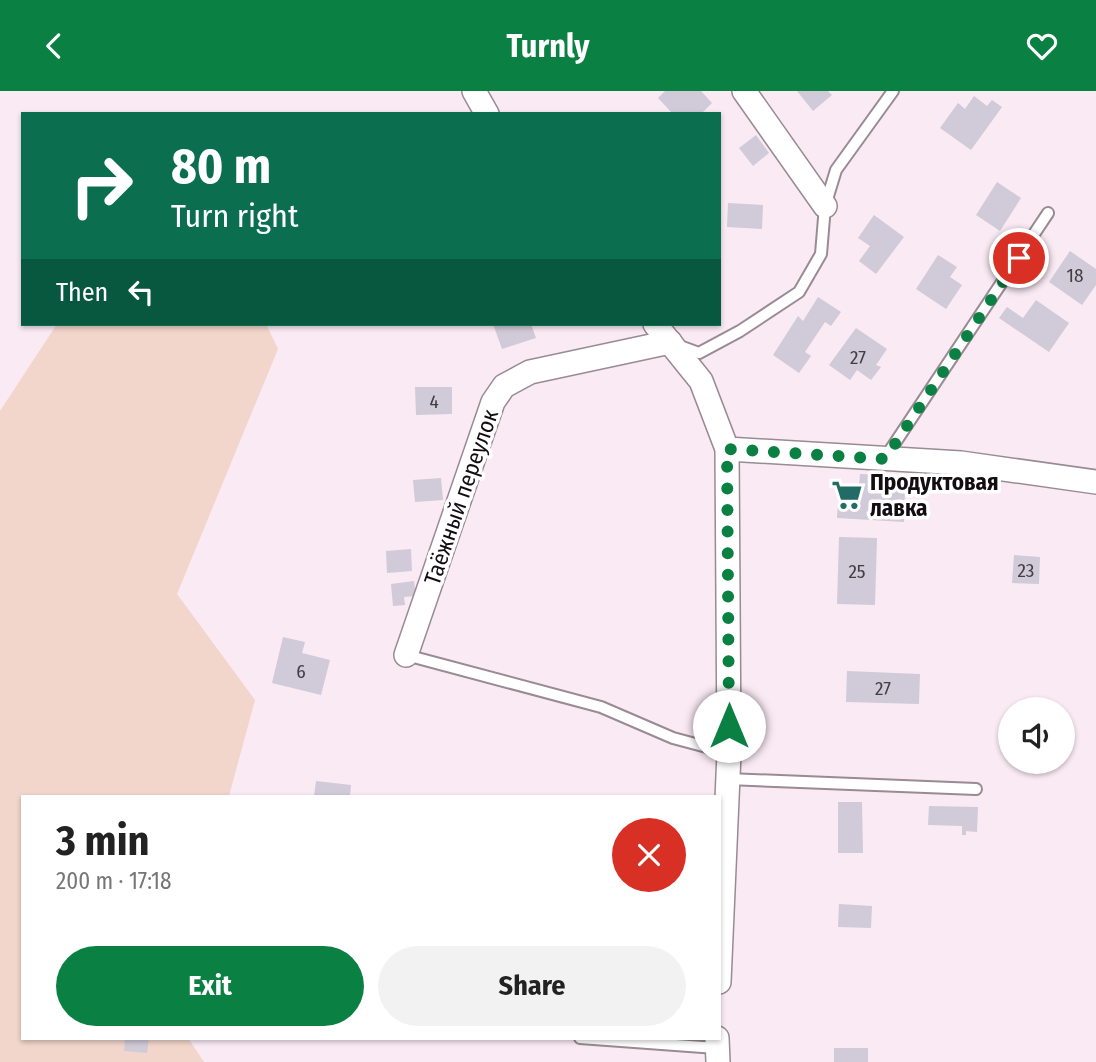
<!DOCTYPE html>
<meta charset="utf-8">
<style>
body{margin:0;font-family:"Fira Sans Condensed",sans-serif;background:#f2f2f2;color:#222;height:100vh;display:flex;flex-direction:column;font-size:26px;white-space:nowrap}
*{box-sizing:border-box;margin:0}
p{font-size:23px;color:#767676}
.icon{flex:none;width:38px;height:38px;fill:none;stroke:currentColor;stroke-width:2;stroke-linecap:round;stroke-linejoin:round}
.map{position:relative;flex:1;overflow:hidden}
.details{position:absolute;left:21px;top:704px;width:700px;height:245px;display:flex;flex-direction:column;background:#fff;border-radius:0px;box-shadow:0 2px 5px #0004}
.details>*{flex:none}
.top-card{position:absolute;left:21px;top:21px;width:700px;height:214px;border-radius:0px;box-shadow:0 2px 5px #0004;background:#0b6e4f;color:#fff;overflow:hidden}
.tools{position:absolute;left:998px;top:606px;display:grid;gap:14px}
.tools a{display:grid;place-items:center;width:77px;height:77px;border-radius:50%;background:#fff;box-shadow:0 2px 5px #0004;font-size:35px}
.pin{position:absolute;display:grid;place-items:center;width:60px;height:60px;color:#fff;margin:-30px;border:4px solid #fff;border-radius:50%;box-shadow:0 2px 7px #0007}
.me{position:absolute;width:77px;margin:-38px;rotate:0deg;stroke-linejoin:round;filter:drop-shadow(0 0 5px #0008)}
.turn{display:flex;align-items:center;gap:24px;height:147px;padding:0 35px;font-size:32px}
.turn .icon{width:91px;height:91px;stroke-width:2.5}
.turn b{display:block;font-size:49px;line-height:60px}
.then{display:flex;align-items:center;height:66px;padding:0 35px;background:#0003;gap:14px;font-size:26px}
.round{display:grid;place-items:center;flex:none;width:74px;height:74px;border-radius:37px;background:#f2f2f2}
.headline{display:flex;align-items:center;justify-content:space-between;height:119px;padding:0 35px}
h1{font-size:42px;font-weight:700;line-height:52px}
.primary-button{display:flex;gap:14px;margin-top:auto;padding:14px 35px}
.primary-button a{flex:1;height:80px;border-radius:42px;background:#0b8043;color:#fff;font-size:28px;font-weight:700;line-height:80px;text-align:center}
.primary-button a+a{background:#f2f2f2;color:#222}
header{display:flex;justify-content:space-between;align-items:center;height:91px;padding:0 35px;background:#0b8043;color:#fff;font-size:32px;font-weight:700}
.map>svg:first-child{display:block}
.green{fill:#f2d5cb}
.building{fill:#d1cad8}
.lines{fill:none;stroke-linecap:round;stroke-linejoin:round}
.service-casing{stroke:#998a93;stroke-width:14}
.minor-casing{stroke:#998a93;stroke-width:26}
.service{stroke:#fff;stroke-width:10}
.minor{stroke:#fff;stroke-width:23}
.route{stroke:#0b8043;stroke-width:12;stroke-dasharray:0 21.6}
.labels{text-anchor:middle;stroke-width:7;stroke-linejoin:round;paint-order:stroke}
.number-label{font-size:19px;fill:#423c43}
.poi-label{font-size:23px;font-weight:bold;fill:#120d11;stroke:#fff;text-anchor:start}
.street-label{font-size:23px;fill:#120d11;stroke:#fff}
</style>
<header><svg class="icon" aria-label="back" viewBox="0 0 24 24"><path d="M15 5l-7 7 7 7"/></svg>Turnly<svg class="icon" aria-label="heart" viewBox="0 0 24 24"><path d="M12 20l-8-8c-3-5 5-10 8-4 3-6 11-1 8 4z"/></svg></header>
<div class="map">
<svg width="1096" height="971" viewBox="0 0 1096 971">
<rect width="100%" height="100%" fill="#faeaf4"/>
<!-- green -->
<polygon class="green" points="57,233 266,233 278,258 177,503 255,609 229,705 23,705 23,947 188,947 204,971 0,971 0,320"/>
<!-- building -->
<g class="building">
<polygon points="665,0 701,0 712,12 701,23 673,23 658,7"/>
<polygon points="797,0 828,0 832,4 813,20"/>
<polygon points="974,5 987,15 992,9 1002,16 971,59 940,37 958,12 965,18"/>
<polygon points="756,44 769,62 753,75 739,57"/>
<polygon points="997,91 1021,107 1000,140 976,124"/>
<polygon points="728,112 763,114 762,138 727,136"/>
<polygon points="874,124 904,146 876,183 859,170 870,155 858,147"/>
<polygon points="1070,160 1096,178 1096,194 1082,214 1049,191"/>
<polygon points="938,164 957,176 950,186 962,194 946,218 916,198"/>
<polygon points="818,206 841,221 831,235 825,231 805,261 811,265 799,282 773,264 798,225 803,230"/>
<polygon points="1036,209 1069,232 1049,261 999,227 1007,216 1023,227"/>
<polygon points="493,233 531,233 536,247 502,258"/>
<polygon points="856,237 887,258 876,274 881,276 871,289 857,279 850,289 829,274"/>
<polygon points="415,296 452,296 452,323 416,324"/>
<polygon points="860,383 885,384 884,396 905,398 904,431 837,427 839,394 859,395"/>
<polygon points="441,387 443,409 415,411 413,389"/>
<polygon points="839,446 877,447 875,514 837,513"/>
<polygon points="411,458 412,480 387,482 386,460"/>
<polygon points="1014,464 1040,466 1039,493 1012,492"/>
<polygon points="414,490 416,505 404,506 405,514 393,515 391,493"/>
<polygon points="283,546 305,551 302,562 330,569 321,604 272,592"/>
<polygon points="847,580 920,583 919,613 846,611"/>
<polygon points="316,690 351,694 350,705 314,705"/>
<polygon points="838,711 862,711 863,762 838,762"/>
<polygon points="929,715 978,716 977,741 966,740 966,744 962,744 962,735 928,734"/>
<polygon points="839,813 872,815 871,837 838,836"/>
<polygon points="125,947 149,947 147,962 124,960"/>
<rect x="834" y="957" width="34" height="14"/>
</g>
<g class="lines">
<!-- service casing -->
<g class="service-casing">
<g id="service">
<polyline points="677,254 699,262 740,240 799,201 821,163 825,115 836,79 893,0"/>
<polyline points="885,367 1048,122"/>
<polyline points="406,564 601,616 673,647 729,662"/>
<polyline points="728,688 976,698"/>
<polyline points="580,947 716,957"/>
</g>
</g>
<!-- minor casing -->
<g class="minor-casing">
<g id="minor">
<polyline points="474,0 487,23"/>
<polyline points="744,0 825,115"/>
<polyline points="655,233 701,290 727,358 729,662 719,891"/>
<polyline points="727,358 961,372 1096,391"/>
<polyline points="406,564 493,311 504,295 530,281 670,251"/>
<polyline points="717,947 718,971"/>
</g>
</g>
<!-- service -->
<use href="#service" class="service"/>
<!-- minor -->
<use href="#minor" class="minor"/>
</g>
<g class="lines">
<!-- route -->
<polyline class="route" points="729,635 727,358 885,368 1019,167"/>
</g>
<!-- icons -->
<defs>
<g id="supermarket-bare" transform="scale(2.415)"><path d="M-6-5.5h2.5l.6 2H6L4.5 2H-2.5L-4.4-4H-6ZM-1.5 3.2a1.3 1.3 0 1 0 .1 0ZM3 3.2a1.3 1.3 0 1 0 .1 0Z" fill="#236c66" stroke="#fff" stroke-width="2.5" paint-order="stroke"/></g>
</defs>
<g fill-rule="evenodd">
<use href="#supermarket-bare" x="847" y="404"/>
</g>
<g class="labels">
<!-- number labels -->
<g class="number-label">
<text x="1075" y="191">18</text>
<text x="858" y="273">27</text>
<text x="434" y="317">4</text>
<text x="1026" y="486">23</text>
<text x="857" y="487">25</text>
<text x="301" y="587">6</text>
<text x="883" y="604">27</text>
</g>
<!-- poi labels -->
<g class="poi-label">
<text x="870" y="399">Продуктовая<tspan x="870" dy="26">лавка</tspan></text>
</g>
<!-- street labels -->
<g class="street-label">
<text transform="translate(461 406) rotate(-71)" y="8">Таёжный переулок</text>
</g>
</g>
</svg>
<div class="tools">
<a><svg class="icon" aria-label="sound" viewBox="0 0 24 24"><path d="M4 9h4l5-4v14l-5-4H4zM17 9q2 3 0 6"/></svg></a>
</div>
<div class="pin" style="left:1019px;top:167px;background:#d93025"><svg class="icon" aria-label="arrive" viewBox="0 0 24 24"><path d="M6 21V4h12l-3 4 3 4H6"/></svg></div>
<svg class="me" style="left:729px;top:635px" viewBox="-20 -20 40 40"><circle r="19" fill="#fff"/><path d="M0-13L10 11 0 6-10 11z" fill="#0b8043"/></svg>
<div class="top-card">
<div class="turn"><svg class="icon" aria-label="right" viewBox="0 0 24 24"><path d="M7 20v-9h11M14 6l5 5-5 5"/></svg><div><b>80 m</b>Turn right</div></div>
<div class="then">Then<svg class="icon" aria-label="left" viewBox="0 0 24 24"><path d="M17 20v-9H6M10 6l-5 5 5 5"/></svg></div>
</div>
<section class="details">
<div class="headline"><div><h1>3 min</h1><p>200 m · 17:18</p></div><a class="round" style="background:#d93025;color:#fff"><svg class="icon" aria-label="close" viewBox="0 0 24 24"><path d="M6 6l12 12M18 6L6 18"/></svg></a></div>
<div class="primary-button"><a>Exit</a><a>Share</a></div>
</section>
</div>
